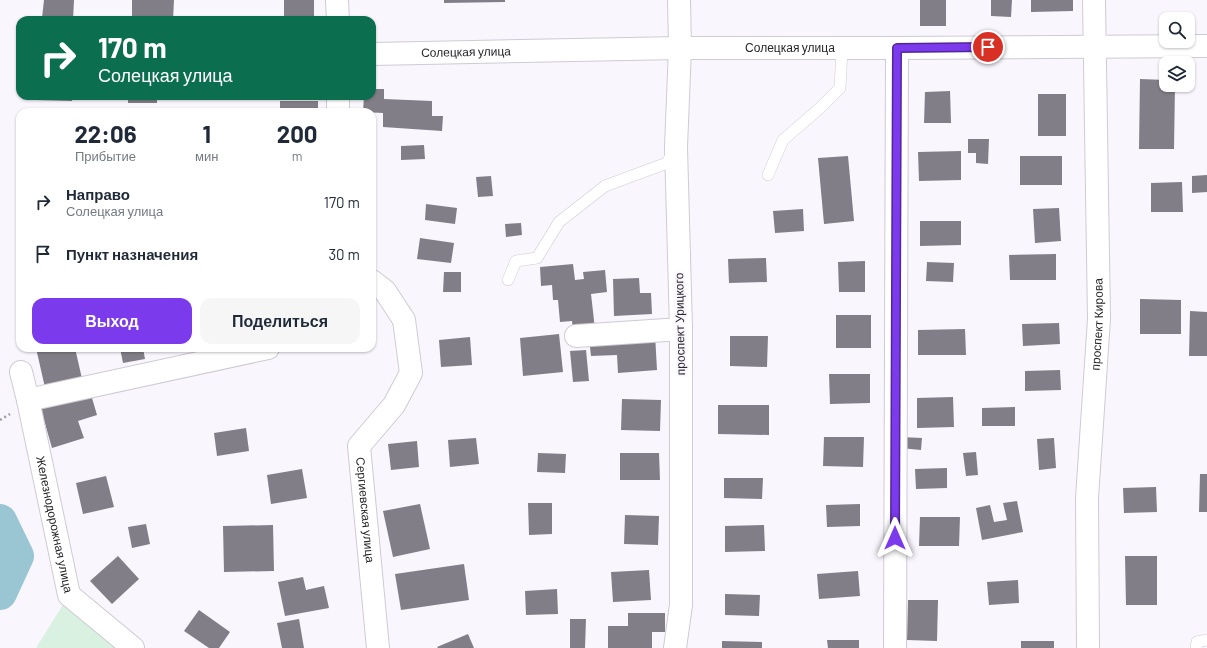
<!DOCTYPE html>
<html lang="ru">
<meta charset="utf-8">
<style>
body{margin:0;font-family:Barlow,sans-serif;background:#f6f6f7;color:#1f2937;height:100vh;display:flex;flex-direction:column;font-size:15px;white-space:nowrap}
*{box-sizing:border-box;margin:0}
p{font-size:13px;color:#747a83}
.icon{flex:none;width:22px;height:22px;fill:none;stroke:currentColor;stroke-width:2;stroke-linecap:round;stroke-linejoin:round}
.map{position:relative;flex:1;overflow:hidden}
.sheet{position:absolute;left:16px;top:108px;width:360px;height:244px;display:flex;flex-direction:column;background:#fff;border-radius:12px;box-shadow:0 1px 3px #0004}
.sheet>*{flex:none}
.guide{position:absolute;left:16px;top:16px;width:360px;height:84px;border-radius:12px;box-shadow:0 1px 3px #0004;background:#0b6e4f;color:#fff;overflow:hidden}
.tools{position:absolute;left:1159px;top:12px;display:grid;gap:8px}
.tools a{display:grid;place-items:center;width:36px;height:36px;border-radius:8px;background:#fff;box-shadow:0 1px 3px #0004;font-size:20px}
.pin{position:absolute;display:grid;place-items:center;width:34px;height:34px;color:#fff;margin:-17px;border:2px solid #fff;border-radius:50%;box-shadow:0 1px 4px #0007}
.me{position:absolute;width:44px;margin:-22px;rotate:0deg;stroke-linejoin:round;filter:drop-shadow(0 0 3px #0008)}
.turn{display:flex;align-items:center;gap:14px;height:84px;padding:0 16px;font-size:18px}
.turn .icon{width:52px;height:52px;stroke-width:2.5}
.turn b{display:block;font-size:28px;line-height:34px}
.eta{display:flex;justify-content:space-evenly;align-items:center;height:68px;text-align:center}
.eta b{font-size:24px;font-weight:700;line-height:28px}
.primary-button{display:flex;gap:8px;margin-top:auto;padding:8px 16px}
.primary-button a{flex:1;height:46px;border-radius:12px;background:#7c3aed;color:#fff;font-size:16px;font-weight:700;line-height:46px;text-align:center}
.primary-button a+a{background:#f6f6f7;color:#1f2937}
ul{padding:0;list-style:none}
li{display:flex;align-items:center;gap:12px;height:52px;padding:0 16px}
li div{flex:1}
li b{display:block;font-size:15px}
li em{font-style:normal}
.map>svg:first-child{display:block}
.green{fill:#d9f1e0}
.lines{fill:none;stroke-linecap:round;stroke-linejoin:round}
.river{stroke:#9ac6d4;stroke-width:34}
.building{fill:#827e87}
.service-casing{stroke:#cecbd4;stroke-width:12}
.minor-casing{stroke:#cecbd4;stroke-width:24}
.path{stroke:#9f9da3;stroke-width:2.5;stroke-dasharray:2 3;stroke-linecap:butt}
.service{stroke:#fff;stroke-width:11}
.minor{stroke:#fff;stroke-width:22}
.route-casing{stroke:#51269a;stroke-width:10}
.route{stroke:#7c3aed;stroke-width:7}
.labels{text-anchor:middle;stroke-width:4;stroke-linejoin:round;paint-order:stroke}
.street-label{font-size:12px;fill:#272529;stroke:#f9f6fe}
</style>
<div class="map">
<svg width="1207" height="648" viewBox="0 0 1207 648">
<rect width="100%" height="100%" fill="#f9f6fe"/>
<!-- green -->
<polygon class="green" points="69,595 129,648 36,648"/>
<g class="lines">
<!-- river -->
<polyline class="river" points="0,521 17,556 0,593"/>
</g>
<!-- building -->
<g class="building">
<polygon points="44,0 74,0 73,20 42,18"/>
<polygon points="132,0 174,0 173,20 132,20"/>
<rect x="284" y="0" width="30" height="20"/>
<polygon points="444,0 505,0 505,2 444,3"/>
<rect x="920" y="0" width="26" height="26"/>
<polygon points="991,0 1012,0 1011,17 991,16"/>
<polygon points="1031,0 1073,0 1073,11 1031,12"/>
<polygon points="1140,79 1166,80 1166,85 1175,85 1174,149 1139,149"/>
<polygon points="372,89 384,89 384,99 432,101 432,116 443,116 442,131 383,127 383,113 363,112 364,96 372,96"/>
<polygon points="950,91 951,123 924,123 925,92"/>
<rect x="1038" y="94" width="28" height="42"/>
<polygon points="36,96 72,96 72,101 36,100"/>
<rect x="128" y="96" width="29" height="7"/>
<rect x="280" y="101" width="38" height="11"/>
<polygon points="968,139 989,139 988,164 976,163 976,153 968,153"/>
<polygon points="424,145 425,159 401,160 401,146"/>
<polygon points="961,151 961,180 919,181 918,152"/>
<polygon points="848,156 854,221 824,224 818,158"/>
<rect x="1020" y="156" width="42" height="29"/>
<polygon points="1207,175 1207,192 1192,193 1192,176"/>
<polygon points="491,176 493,196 478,197 476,177"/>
<polygon points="1182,182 1183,212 1151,212 1151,183"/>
<polygon points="426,204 457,208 455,224 425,220"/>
<polygon points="1059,208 1061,241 1035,243 1033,209"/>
<polygon points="803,209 804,231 775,233 773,211"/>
<polygon points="920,221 961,221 961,245 920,246"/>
<polygon points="521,223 522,235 506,237 505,224"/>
<polygon points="420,238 454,243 451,263 417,259"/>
<polygon points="1056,254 1056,280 1010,280 1009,255"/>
<polygon points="766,258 767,282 729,283 728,259"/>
<polygon points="865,261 865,292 839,292 838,262"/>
<polygon points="927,262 954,263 953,282 926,281"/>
<polygon points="573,264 575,280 584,279 583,272 605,270 607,292 591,294 595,329 573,331 572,321 560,322 558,300 553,300 552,285 541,286 540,267"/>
<polygon points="444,272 461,272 461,292 443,292"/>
<polygon points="639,278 640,293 651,293 652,314 614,316 613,279"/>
<polygon points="1140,299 1181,300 1181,334 1140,334"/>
<polygon points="1190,311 1207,312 1207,356 1189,356"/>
<rect x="836" y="315" width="35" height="33"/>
<polygon points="1059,323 1060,344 1023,346 1022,324"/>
<polygon points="965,329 966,355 918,355 918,330"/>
<polygon points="559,334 563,372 523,376 520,338"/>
<polygon points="655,334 657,370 618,373 617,355 591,356 589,338"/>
<polygon points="730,336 768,336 767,367 730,366"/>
<polygon points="470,337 472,365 441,367 439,340"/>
<polygon points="36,348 75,348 83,383 46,392"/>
<polygon points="120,348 143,348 145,359 123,363"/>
<polygon points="586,350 589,381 573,382 570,351"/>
<polygon points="1060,370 1061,390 1025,391 1025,371"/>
<polygon points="829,374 870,374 870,403 830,404"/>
<polygon points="90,391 97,415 78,421 84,438 52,448 40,406"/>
<polygon points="953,397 954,427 917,428 917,398"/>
<polygon points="622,399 661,400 660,431 621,430"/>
<polygon points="718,405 769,405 769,435 718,434"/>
<polygon points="1015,407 1015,426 982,426 982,408"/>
<polygon points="246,428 249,451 217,456 214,433"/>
<polygon points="824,437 864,437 863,467 823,466"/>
<polygon points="900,437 922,438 921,450 900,448"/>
<polygon points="476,438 479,464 450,467 448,440"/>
<polygon points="1054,438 1056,468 1039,470 1037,439"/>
<polygon points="417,441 419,467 391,470 388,444"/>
<polygon points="976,452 978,475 966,476 963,453"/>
<polygon points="538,453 566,454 565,473 537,472"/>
<polygon points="620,453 659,453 660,480 620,480"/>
<polygon points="947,468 947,488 916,489 915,469"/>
<polygon points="302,469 307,498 271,504 267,475"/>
<polygon points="1200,474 1207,474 1207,512 1199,512"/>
<polygon points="106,476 114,507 83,514 76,483"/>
<polygon points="724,478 763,478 762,499 724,498"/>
<polygon points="1156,487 1157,512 1124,513 1123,488"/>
<polygon points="1017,501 1023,532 982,540 976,508 990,505 994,522 1007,520 1003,503"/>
<polygon points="528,503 552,503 552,534 529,535"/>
<polygon points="420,504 430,549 393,557 383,511"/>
<polygon points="860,504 860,526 827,527 826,505"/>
<polygon points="625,515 659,516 658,545 624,544"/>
<polygon points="920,517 960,517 959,546 919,546"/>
<polygon points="146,524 150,544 132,548 128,527"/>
<polygon points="273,525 274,571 224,572 223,526"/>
<polygon points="764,525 765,551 725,552 725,526"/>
<polygon points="118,556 139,579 112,604 90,581"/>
<polygon points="1125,556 1157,556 1157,605 1126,605"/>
<polygon points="464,564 469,600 401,610 395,574"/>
<polygon points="649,570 651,600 613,602 611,572"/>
<polygon points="858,571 860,596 819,599 817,574"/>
<polygon points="303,577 306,590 324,586 329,608 285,616 278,582"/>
<polygon points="1018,580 1019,603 989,605 987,582"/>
<polygon points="557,589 558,614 526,615 525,591"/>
<polygon points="725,594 760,595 759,616 725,615"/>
<polygon points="908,600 938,600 937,641 907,640"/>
<polygon points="199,610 230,632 219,648 209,648 184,631"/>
<polygon points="628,613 665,613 665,632 652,632 652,648 608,648 608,626 628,626"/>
<polygon points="299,619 304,648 282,648 277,623"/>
<polygon points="570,619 586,619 585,648 570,648"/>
<polygon points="468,634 474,648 438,648 437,647"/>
<polygon points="827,640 859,640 859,648 828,648"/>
<polygon points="722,641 762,642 762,648 722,648"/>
<rect x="1021" y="641" width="33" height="7"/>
</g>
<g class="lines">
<!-- service casing -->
<g class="service-casing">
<g id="service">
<polyline points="768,175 783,140 820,108 840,88 842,49"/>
<polyline points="508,280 516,261 537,258 559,222 605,186 667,163 673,152"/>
<polyline points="1196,648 1197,642 1207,640"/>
</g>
</g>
<!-- minor casing -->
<g class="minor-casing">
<g id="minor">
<polyline points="337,0 338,20"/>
<path id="s1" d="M372 54 680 48H897L1207 46"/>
<polyline points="338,112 338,96"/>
<path id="s2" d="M372 281 385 291 404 320 411 373 394 405 359 446 378 648"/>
<polyline points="576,336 681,329"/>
<path id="s3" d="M21 372 28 400 69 595 133 648"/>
<polyline points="28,400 268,348"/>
<polyline points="675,648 681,605 681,329 676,147 680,48 679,0"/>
<polyline points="895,648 897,48"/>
<path id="s4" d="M1088 648 1087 498 1099 319 1094 0"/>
</g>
</g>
<!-- path -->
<polyline class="path" points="0,420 10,414"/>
<!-- service -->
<use href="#service" class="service"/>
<!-- minor -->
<use href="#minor" class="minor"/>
</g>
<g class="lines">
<!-- route casing -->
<g class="route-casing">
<polyline id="route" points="895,538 897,48 988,47"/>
</g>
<!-- route -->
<use href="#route" class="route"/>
</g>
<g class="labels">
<!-- street labels -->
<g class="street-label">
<text dy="4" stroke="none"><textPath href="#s1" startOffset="418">Солецкая улица</textPath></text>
<text dy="4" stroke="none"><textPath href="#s1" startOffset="94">Солецкая улица</textPath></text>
<text transform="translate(680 324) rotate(-91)" y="4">проспект Урицкого</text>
<text dy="4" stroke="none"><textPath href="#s4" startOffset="324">проспект Кирова</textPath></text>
<text dy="4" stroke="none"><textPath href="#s2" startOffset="259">Сергиевская улица</textPath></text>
<text dy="4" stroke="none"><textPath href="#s3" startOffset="156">Железнодорожная улица</textPath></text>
</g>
</g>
</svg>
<div class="tools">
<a><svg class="icon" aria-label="search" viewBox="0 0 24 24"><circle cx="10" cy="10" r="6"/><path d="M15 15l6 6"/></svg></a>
<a><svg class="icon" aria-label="layers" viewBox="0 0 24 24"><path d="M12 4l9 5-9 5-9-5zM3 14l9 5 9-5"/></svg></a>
</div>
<div class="pin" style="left:988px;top:47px;background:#d93025"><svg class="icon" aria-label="arrive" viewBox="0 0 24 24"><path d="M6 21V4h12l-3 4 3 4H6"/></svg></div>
<svg class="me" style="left:895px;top:538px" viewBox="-20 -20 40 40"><path d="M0-17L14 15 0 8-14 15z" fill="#7c3aed" stroke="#fff" stroke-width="4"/></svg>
<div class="guide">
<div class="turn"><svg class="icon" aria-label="right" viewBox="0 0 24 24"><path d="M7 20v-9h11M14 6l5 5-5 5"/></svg><div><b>170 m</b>Солецкая улица</div></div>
</div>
<section class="sheet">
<div class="eta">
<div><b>22:06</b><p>Прибытие</p></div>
<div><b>1</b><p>мин</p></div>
<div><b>200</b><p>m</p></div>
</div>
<ul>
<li><svg class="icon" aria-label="right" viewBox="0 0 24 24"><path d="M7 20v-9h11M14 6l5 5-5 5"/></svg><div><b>Направо</b><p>Солецкая улица</p></div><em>170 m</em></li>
<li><svg class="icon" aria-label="arrive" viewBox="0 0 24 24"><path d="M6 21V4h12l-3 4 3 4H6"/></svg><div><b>Пункт назначения</b></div><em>30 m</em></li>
</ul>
<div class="primary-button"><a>Выход</a><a>Поделиться</a></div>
</section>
</div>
